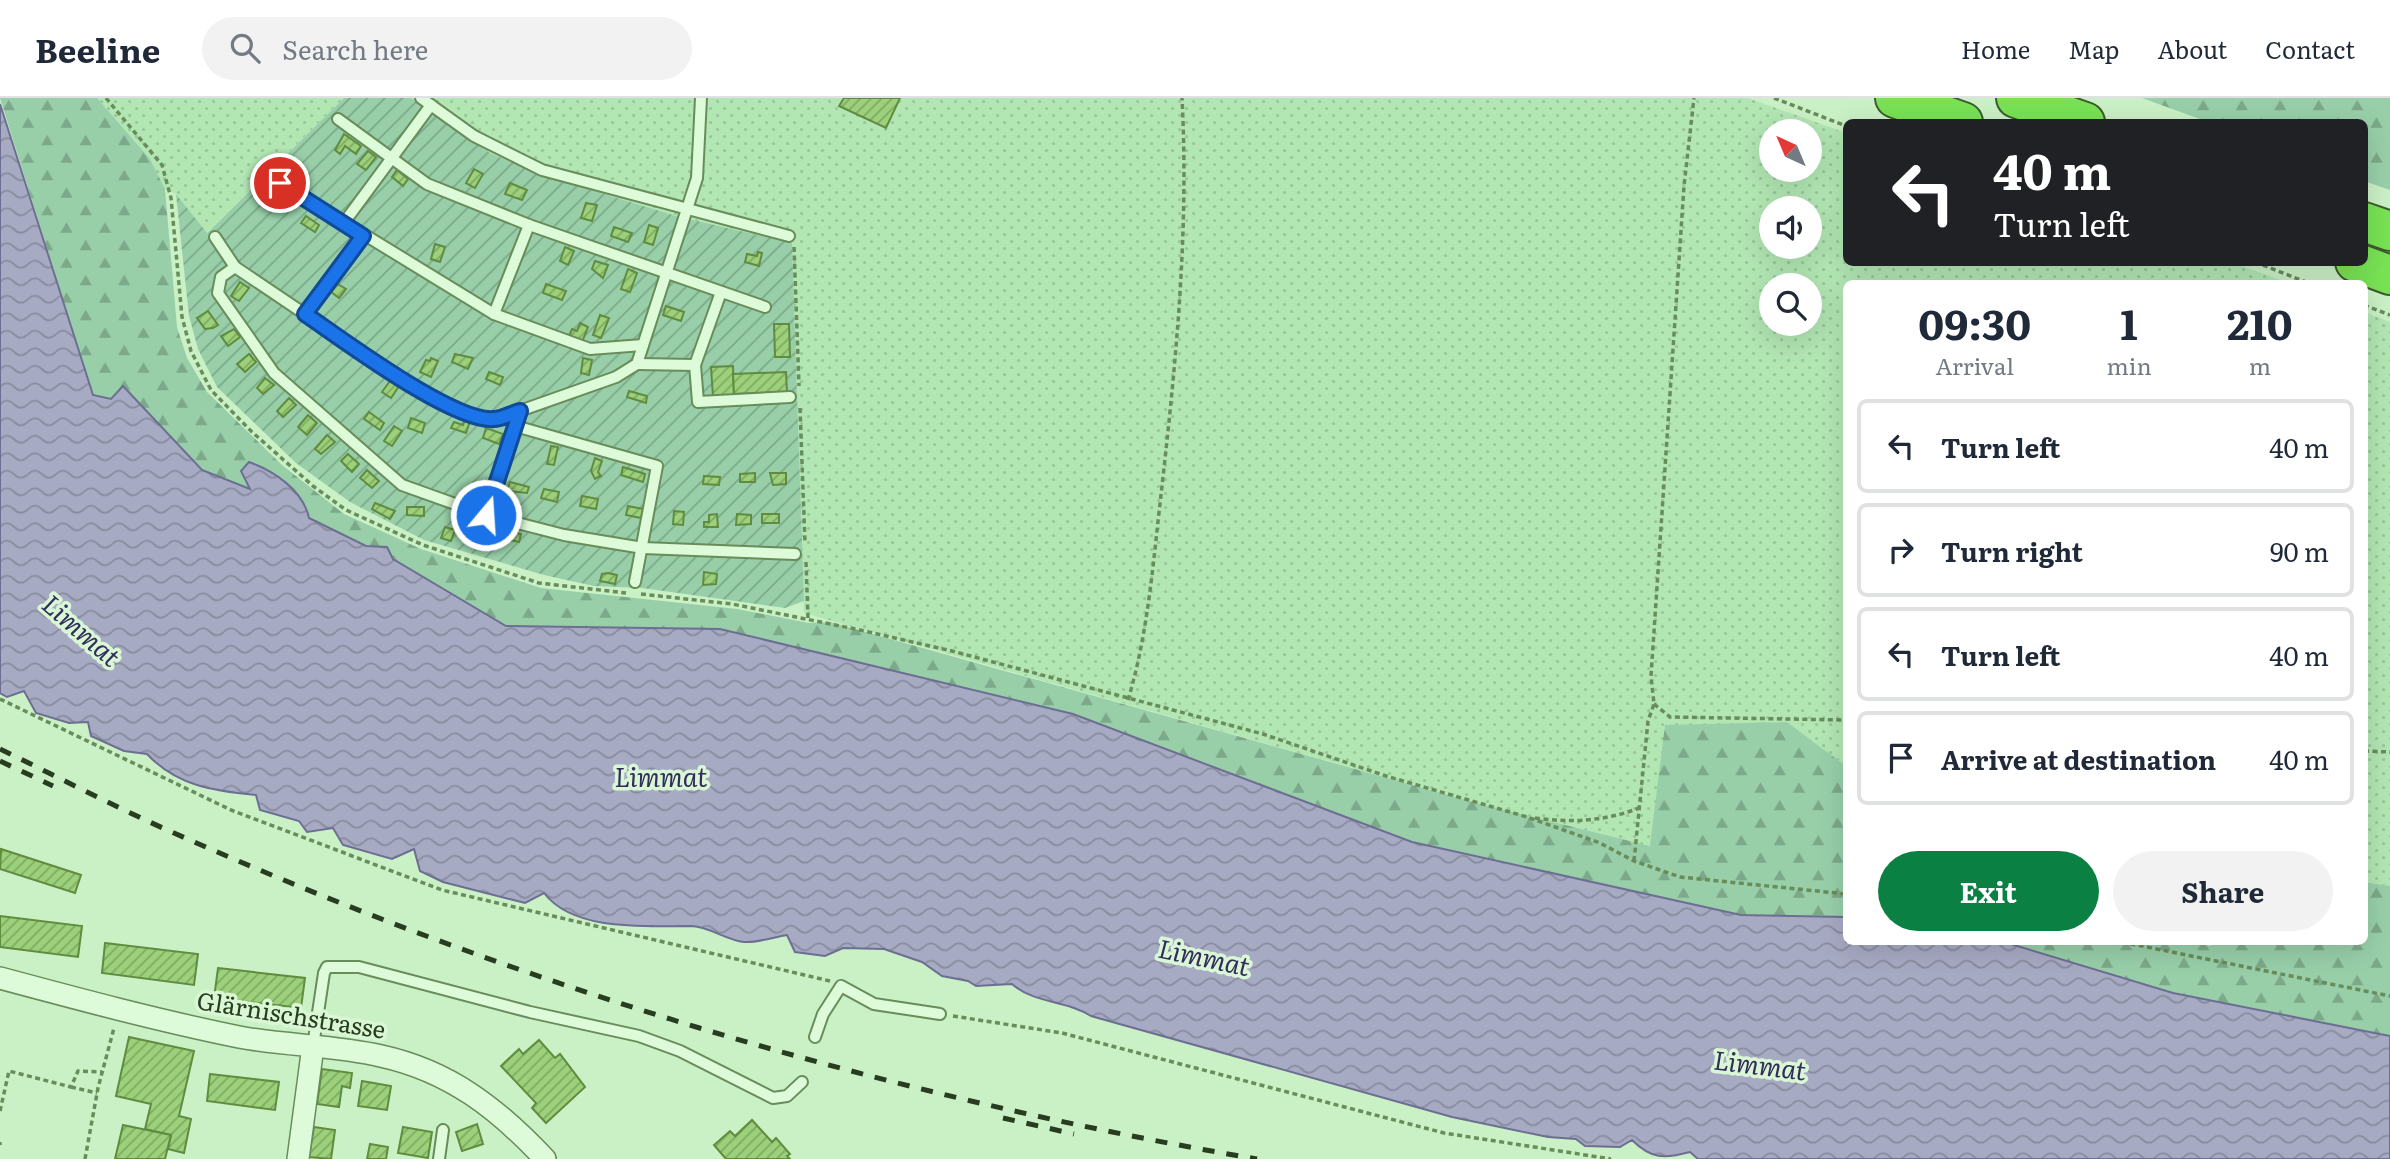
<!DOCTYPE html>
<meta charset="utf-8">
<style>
body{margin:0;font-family:Literata,serif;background:#f2f2f3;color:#1f2937;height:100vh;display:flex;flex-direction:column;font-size:26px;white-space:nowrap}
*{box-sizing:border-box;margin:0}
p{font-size:23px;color:#747a83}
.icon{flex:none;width:38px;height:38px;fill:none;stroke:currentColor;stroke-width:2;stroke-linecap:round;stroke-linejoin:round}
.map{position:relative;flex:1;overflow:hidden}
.drawer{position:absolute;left:1843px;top:182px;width:525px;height:665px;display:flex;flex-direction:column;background:#fff;border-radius:10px;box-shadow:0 7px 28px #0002}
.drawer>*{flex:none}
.top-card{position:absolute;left:1843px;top:21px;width:525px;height:147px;border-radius:10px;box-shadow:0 7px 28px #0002;background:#202124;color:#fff;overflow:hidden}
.needle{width:46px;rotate:316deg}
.controls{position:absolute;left:1759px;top:21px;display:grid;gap:14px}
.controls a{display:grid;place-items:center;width:63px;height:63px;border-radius:50%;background:#fff;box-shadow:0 7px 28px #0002;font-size:35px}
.pin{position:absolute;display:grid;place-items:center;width:60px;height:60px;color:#fff;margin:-30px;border:4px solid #fff;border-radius:50%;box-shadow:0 2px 7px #0007}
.me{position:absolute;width:77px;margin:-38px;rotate:18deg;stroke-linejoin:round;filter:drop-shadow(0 0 5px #0008)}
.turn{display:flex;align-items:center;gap:24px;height:147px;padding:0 35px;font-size:32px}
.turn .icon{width:91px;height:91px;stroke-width:2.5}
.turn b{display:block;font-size:49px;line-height:60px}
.eta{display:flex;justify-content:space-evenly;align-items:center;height:119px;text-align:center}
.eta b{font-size:42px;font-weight:700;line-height:49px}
.cta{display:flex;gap:14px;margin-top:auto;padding:14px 35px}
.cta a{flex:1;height:80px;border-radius:42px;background:#0b8043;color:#fff;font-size:28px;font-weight:700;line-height:80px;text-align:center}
.cta a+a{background:#f2f2f3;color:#1f2937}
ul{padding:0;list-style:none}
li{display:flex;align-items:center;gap:21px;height:94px;margin:0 14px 10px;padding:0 21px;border:4px solid #e0e1e3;border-radius:10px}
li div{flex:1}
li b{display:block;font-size:26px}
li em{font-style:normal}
header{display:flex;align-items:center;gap:42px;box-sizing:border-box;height:98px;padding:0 35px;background:#fff;border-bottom:2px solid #e0e1e3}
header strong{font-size:33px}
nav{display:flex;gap:38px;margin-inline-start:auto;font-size:24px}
.search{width:490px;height:63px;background:#f2f2f3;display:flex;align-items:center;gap:18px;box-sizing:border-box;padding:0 24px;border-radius:38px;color:#747a83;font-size:26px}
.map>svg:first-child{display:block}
.farmland{fill:url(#farmland-dots);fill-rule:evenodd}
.forest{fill:url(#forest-firs)}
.garden{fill:url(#garden-furrows)}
.water{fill:url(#water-waves);stroke:#6d6f92;stroke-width:2}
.building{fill:url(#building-hatch);stroke:#608c3f;stroke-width:2}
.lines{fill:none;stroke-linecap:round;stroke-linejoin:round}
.lane-casing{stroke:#688c5a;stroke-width:14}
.street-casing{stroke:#688c5a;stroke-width:24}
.highway-casing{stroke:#3e5a2e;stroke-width:42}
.path{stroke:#688c5a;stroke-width:3.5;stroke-dasharray:5 3.5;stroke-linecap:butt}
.lane{stroke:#ddfad9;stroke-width:10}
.street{stroke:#ddfad9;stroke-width:21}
.highway{stroke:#78e254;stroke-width:38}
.rail{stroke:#283c1f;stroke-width:5;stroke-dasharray:12 12;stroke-linecap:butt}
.route-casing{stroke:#114b97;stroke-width:18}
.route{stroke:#1a73e8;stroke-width:12}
.labels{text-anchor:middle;stroke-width:7;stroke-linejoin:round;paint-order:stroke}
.street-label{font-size:24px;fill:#283c1f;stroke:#d9f7d5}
.water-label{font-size:26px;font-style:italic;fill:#332d5c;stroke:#d9f7d5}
</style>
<header>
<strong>Beeline</strong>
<div class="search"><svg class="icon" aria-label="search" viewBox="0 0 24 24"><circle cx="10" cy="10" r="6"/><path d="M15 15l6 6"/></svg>Search here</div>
<nav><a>Home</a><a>Map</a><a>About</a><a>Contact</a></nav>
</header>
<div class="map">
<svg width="2390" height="1061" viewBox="0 0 2390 1061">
<defs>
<pattern id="farmland-dots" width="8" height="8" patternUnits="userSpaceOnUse" patternTransform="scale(1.75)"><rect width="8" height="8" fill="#b2e6b3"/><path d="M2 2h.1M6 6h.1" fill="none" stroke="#99c69a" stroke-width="1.8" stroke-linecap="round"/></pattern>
<pattern id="forest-firs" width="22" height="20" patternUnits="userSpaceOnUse" patternTransform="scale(1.75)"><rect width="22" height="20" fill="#98cfa9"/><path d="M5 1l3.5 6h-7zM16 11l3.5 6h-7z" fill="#7ca989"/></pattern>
<pattern id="garden-furrows" width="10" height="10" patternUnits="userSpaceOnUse" patternTransform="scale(1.75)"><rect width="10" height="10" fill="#98cfa9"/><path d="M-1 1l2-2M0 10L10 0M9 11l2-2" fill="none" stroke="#7ca989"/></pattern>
<pattern id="water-waves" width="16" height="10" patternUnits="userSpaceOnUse" patternTransform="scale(1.75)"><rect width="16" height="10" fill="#a7aac3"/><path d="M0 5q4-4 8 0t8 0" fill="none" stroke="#888c9e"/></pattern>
<pattern id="building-hatch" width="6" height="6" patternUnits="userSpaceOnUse" patternTransform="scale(1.75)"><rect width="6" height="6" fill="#9cd07a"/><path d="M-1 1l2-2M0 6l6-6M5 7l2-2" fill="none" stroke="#7faa63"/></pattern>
</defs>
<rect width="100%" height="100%" fill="#caf0c5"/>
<!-- farmland -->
<g class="farmland">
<polygon points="97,0 344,0 206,135 176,96 165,91 150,61"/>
<path d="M411 0H1748L1846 35V164L2234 165 2289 185 1846 186V668L1787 624 1650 748 1473 704 804 515 792 145 676 118 539 76 490 55ZM1771 33H1810V72H1771ZM1771 110H1810V149H1771ZM1771 187H1810V226H1771Z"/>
<polygon points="2364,214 2390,224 2390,788 2364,784"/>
</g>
<!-- forest -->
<g class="forest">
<polygon points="0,0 97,0 150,61 165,91 177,229 187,260 207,294 282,367 344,416 421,451 541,490 737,511 809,525 830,524 1473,704 1650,748 1665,627 1787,624 1846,668 1846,819 1741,817 1412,744 1073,616 720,531 506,528 393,461 387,449 366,448 251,391 202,372 123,288 111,302 93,297"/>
<polygon points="2142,0 2390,0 2390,92 2364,83 2364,24 2208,24"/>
<polygon points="2364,784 2390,788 2390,938 2173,895 2004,844 2190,844 2210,848 2210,844 2364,844"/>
</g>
<!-- garden -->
<polygon class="garden" points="344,0 411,0 490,55 539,76 676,118 792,145 804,503 785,510 642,490 594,488 544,477 424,442 350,404 296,365 217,289 198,251 189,218 176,96 207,135"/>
<!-- water -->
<path class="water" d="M0 6 93 297 111 301 123 288 202 372 250 391 241 373 249 364C274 373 303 392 309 420L366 448 387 449 393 461 506 528 720 531 1073 616 1412 744 1741 817 1846 819V844H2004L2173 895 2390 938V1061H1698L1690 1054C1664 1061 1651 1061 1632 1042L1620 1049 1585 1048 1576 1041 1548 1039 1452 1019 1091 918C1066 902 1035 906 1012 886L976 888 968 883 942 878 922 864 884 851 843 850 825 858 795 854 787 837C774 839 757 845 744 844 726 842 710 829 692 828 646 828 574 834 544 795L525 805 443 784 420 773 414 751 392 761 343 747 333 730 307 734 299 723 260 712 256 697C214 693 177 688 147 656L124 653 91 638 88 624 69 625 36 615 24 593 7 599 0 595Z"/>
<!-- building -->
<g class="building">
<polygon points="844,0 900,0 886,30 839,8"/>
<polygon points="344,36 361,48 356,56 345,48 340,56 335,52"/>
<polygon points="368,53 376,59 366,72 357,66"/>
<polygon points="474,71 483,76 475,90 466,85"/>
<polygon points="397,72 408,81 403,88 392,79"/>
<polygon points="510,85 527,92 522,102 505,96"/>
<polygon points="586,105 597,107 592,123 581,120"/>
<polygon points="306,118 319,127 315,134 301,125"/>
<polygon points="649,127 658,130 653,147 644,144"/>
<polygon points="614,129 632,135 628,144 611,138"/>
<polygon points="435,146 445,149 440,164 431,161"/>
<polygon points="565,149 574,153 568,167 560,163"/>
<polygon points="758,154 762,155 759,168 745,164 747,156 757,158"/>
<polygon points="595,163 608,167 603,180 592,171"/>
<polygon points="628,171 637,175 630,194 621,191"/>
<polygon points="240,184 249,190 239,203 231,198"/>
<polygon points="336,185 346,191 339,200 330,193"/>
<polygon points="546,186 566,193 562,202 543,195"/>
<polygon points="666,208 684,214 681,223 663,217"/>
<polygon points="208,213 218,227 213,230 205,231 197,220"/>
<polygon points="600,217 609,220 601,240 593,237"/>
<polygon points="580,225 588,229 582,244 569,239 572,231 577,233"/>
<polygon points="774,226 789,226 790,259 775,259"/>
<polygon points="234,231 240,239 228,248 221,238"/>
<polygon points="249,256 256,264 245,274 237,266"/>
<polygon points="455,256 473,260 468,271 452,264"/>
<polygon points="431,260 438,263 431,279 420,274 426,262 430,263"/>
<polygon points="583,260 592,262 589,277 581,275"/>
<polygon points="733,268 734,298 713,299 711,269"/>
<polygon points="489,274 503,279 500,287 486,281"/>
<polygon points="786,274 787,294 734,296 733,276"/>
<polygon points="265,280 274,287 263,296 257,290"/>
<polygon points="390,283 399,288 391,300 382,294"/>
<polygon points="629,293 647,298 646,305 627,299"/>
<polygon points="289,300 296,307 283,319 277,313"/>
<polygon points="369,314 384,325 380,332 364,321"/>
<polygon points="308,317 317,325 307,337 298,329"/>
<polygon points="411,320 425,325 422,335 408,330"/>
<polygon points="465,322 470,323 466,335 451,330 454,324 463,327"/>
<polygon points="394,328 402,333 392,348 384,343"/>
<polygon points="486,330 503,336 499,346 483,340"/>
<polygon points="327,337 335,344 321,356 315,351"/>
<polygon points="551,348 558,349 554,367 547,366"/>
<polygon points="348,356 359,366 352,374 341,363"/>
<polygon points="595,360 602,363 598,374 601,378 595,381 591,373"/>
<polygon points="623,369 645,376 643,384 621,377"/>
<polygon points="367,372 379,383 372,390 360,380"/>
<polygon points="755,375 755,384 740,384 740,376"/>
<polygon points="770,375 786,375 786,386 773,387"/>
<polygon points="704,378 720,379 719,387 703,386"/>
<polygon points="510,384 529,389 527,395 507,393"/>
<polygon points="544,391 559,394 557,404 541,400"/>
<polygon points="582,398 598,401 596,411 580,408"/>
<polygon points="375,405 395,413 390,421 372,411"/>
<polygon points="628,408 643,411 641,420 626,417"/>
<polygon points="407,409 424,409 424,418 407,417"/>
<polygon points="674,413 684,414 683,427 673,426"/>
<polygon points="717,416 718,429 704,429 704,424 709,424 709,417"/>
<polygon points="737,416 751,417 751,426 736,427"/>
<rect x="762" y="416" width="17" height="9"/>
<polygon points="471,427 483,431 481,439 475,437 472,446 466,444"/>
<polygon points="445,429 455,432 451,443 441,440"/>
<polygon points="504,432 521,436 519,444 502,440"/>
<polygon points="704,474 717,476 716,486 703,487"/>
<polygon points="608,475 617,477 615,486 600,483 602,476"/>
<polygon points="1,751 81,777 75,795 0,771"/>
<polygon points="0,818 82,828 78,859 0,849"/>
<polygon points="105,845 198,856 194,887 102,875"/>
<polygon points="218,870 305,880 301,910 214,900"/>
<polygon points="129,939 194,953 179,1018 191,1021 184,1055 168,1051 171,1037 145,1031 151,1006 116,998"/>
<polygon points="539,942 555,960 560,956 585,989 546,1025 532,1010 536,1005 501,968 519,951 523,956"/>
<polygon points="322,971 352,975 350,990 342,988 339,1009 317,1006"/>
<polygon points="210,976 279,984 275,1012 207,1003"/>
<polygon points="362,983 391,988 387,1012 358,1008"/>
<polygon points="752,1022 772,1044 776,1040 790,1056 787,1058 790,1061 726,1061 714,1047 730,1033 735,1038"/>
<polygon points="477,1026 483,1046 462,1053 456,1034"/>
<polygon points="123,1027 171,1037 165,1061 115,1061"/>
<polygon points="314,1029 335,1032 331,1061 309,1059"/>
<polygon points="403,1029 432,1034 428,1060 398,1055"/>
<polygon points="370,1046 388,1049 386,1061 367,1061"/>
</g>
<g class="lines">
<!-- lane casing -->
<g class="lane-casing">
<g id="lane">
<polyline points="421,0 474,38 542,72 789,138"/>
<polyline points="338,21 427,86 529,127 765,209"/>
<polyline points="280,85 494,216 590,251 643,247"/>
<polyline points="343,126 431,7"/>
<polyline points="215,139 235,169"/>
<polyline points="494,216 529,127"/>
<polyline points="305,217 363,138"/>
<polyline points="637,266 695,267 698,304 790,299"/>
<polyline points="695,267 721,194"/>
<polyline points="520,313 486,417 564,437 643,450 795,456"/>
<polyline points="515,328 657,368 635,484"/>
<polyline points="486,417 402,387 274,275 218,195 221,179 235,169 416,291 470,316 494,322 616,279 637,266 697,80 701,0"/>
<polyline points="815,939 823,916 841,888 874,906 940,916"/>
<polyline points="313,948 324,875 327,869 359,869 530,914 639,938 680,953 773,1000 787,998 802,984"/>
<polyline points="439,1061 443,1032"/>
</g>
</g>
<!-- street casing -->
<g class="street-casing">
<g id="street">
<path d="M0 880C78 901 160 923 239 939 286 948 335 947 381 958 450 973 498 1011 545 1061"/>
<polyline points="298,1061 313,948"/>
</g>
</g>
<!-- highway casing -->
<g class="highway-casing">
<g id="highway">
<polyline points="1895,0 1963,24"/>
<polyline points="2016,0 2085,24"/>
<polyline points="2364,124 2390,133"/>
<polyline points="2355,164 2390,177"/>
</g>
</g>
<!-- path -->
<g class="path">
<polyline points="106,0 162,67 171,100 182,219 191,253 211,292 251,333 313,388 346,412 423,447 539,485 626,495"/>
<polyline points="1774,0 1846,28"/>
<polyline points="794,149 799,288"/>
<polyline points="2255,164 2311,186"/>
<polyline points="2364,207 2390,217"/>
<polyline points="800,310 805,445"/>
<polyline points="806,464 808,521"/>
<polyline points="641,496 732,506 860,532 952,553 1263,636 1386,678 1527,719 1600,745 1634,763 1680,779 1846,796"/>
<polyline points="0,601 231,712 442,792 830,883"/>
<path d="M1128 602C1148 536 1153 465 1161 397 1176 264 1189 134 1182 0"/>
<polyline points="1654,606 1670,619 1846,622"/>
<polyline points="2364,653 2390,654"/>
<path d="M1535 720C1571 725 1606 723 1639 710"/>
<polyline points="1634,763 1648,623 1654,606 1651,578 1684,88 1694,0"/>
<polyline points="2122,844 2390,898"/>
<polyline points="953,918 1062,935 1444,1035 1611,1061"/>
<polyline points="71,989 97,995"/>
<polyline points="0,1013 9,973 71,989 78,973 102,974"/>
<polyline points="0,1044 0,1047"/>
<polyline points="85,1061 98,990 114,930"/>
</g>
<!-- lane -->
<use href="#lane" class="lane"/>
<!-- street -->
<use href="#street" class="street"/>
<!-- highway -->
<use href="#highway" class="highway"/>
<!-- rail -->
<g class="rail">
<path d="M0 651C58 679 115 709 174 735 518 888 886 998 1257 1061"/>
<polyline points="0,663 53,688"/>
<polyline points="1003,1020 1074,1036"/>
</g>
</g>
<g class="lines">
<!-- route casing -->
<g class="route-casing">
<path id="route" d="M280 85 363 138 305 216C342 241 454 325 494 321 502 321 512 315 520 313L486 417"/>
</g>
<!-- route -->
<use href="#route" class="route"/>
</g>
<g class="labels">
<!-- street labels -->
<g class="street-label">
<text transform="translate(291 918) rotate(9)" y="8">Glärnischstrasse</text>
</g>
<!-- water labels -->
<g class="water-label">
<text transform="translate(81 533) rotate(41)" y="9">Limmat</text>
<text x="661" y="689">Limmat</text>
<text transform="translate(1204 860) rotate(12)" y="9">Limmat</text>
<text transform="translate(1760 968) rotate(7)" y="9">Limmat</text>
</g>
</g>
</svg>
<div class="controls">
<a><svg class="needle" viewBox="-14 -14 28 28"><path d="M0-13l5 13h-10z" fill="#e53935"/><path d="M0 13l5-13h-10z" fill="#747a83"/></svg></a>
<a><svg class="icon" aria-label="sound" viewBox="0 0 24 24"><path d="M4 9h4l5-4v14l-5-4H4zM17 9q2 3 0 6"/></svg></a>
<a><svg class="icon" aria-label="search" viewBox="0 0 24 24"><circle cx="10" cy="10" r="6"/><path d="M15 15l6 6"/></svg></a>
</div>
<div class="pin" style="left:280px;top:85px;background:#d93025"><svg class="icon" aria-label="arrive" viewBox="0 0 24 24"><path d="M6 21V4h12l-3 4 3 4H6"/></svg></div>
<svg class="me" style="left:486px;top:417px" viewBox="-20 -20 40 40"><circle r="17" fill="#1a73e8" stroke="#fff" stroke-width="3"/><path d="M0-11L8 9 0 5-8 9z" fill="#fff"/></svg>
<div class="top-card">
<div class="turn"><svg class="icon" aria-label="left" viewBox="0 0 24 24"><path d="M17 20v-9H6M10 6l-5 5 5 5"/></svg><div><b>40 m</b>Turn left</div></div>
</div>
<section class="drawer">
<div class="eta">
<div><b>09:30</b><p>Arrival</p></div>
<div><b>1</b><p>min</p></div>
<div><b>210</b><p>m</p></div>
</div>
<ul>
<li><svg class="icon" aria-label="left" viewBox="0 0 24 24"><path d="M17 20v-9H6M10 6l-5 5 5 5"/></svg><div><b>Turn left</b></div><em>40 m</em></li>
<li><svg class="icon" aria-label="right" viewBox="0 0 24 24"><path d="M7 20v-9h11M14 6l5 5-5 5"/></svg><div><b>Turn right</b></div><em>90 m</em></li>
<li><svg class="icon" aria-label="left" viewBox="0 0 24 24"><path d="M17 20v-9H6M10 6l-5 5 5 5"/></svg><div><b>Turn left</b></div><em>40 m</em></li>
<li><svg class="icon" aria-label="arrive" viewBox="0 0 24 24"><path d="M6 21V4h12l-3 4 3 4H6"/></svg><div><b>Arrive at destination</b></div><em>40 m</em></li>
</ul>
<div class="cta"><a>Exit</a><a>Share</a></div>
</section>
</div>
